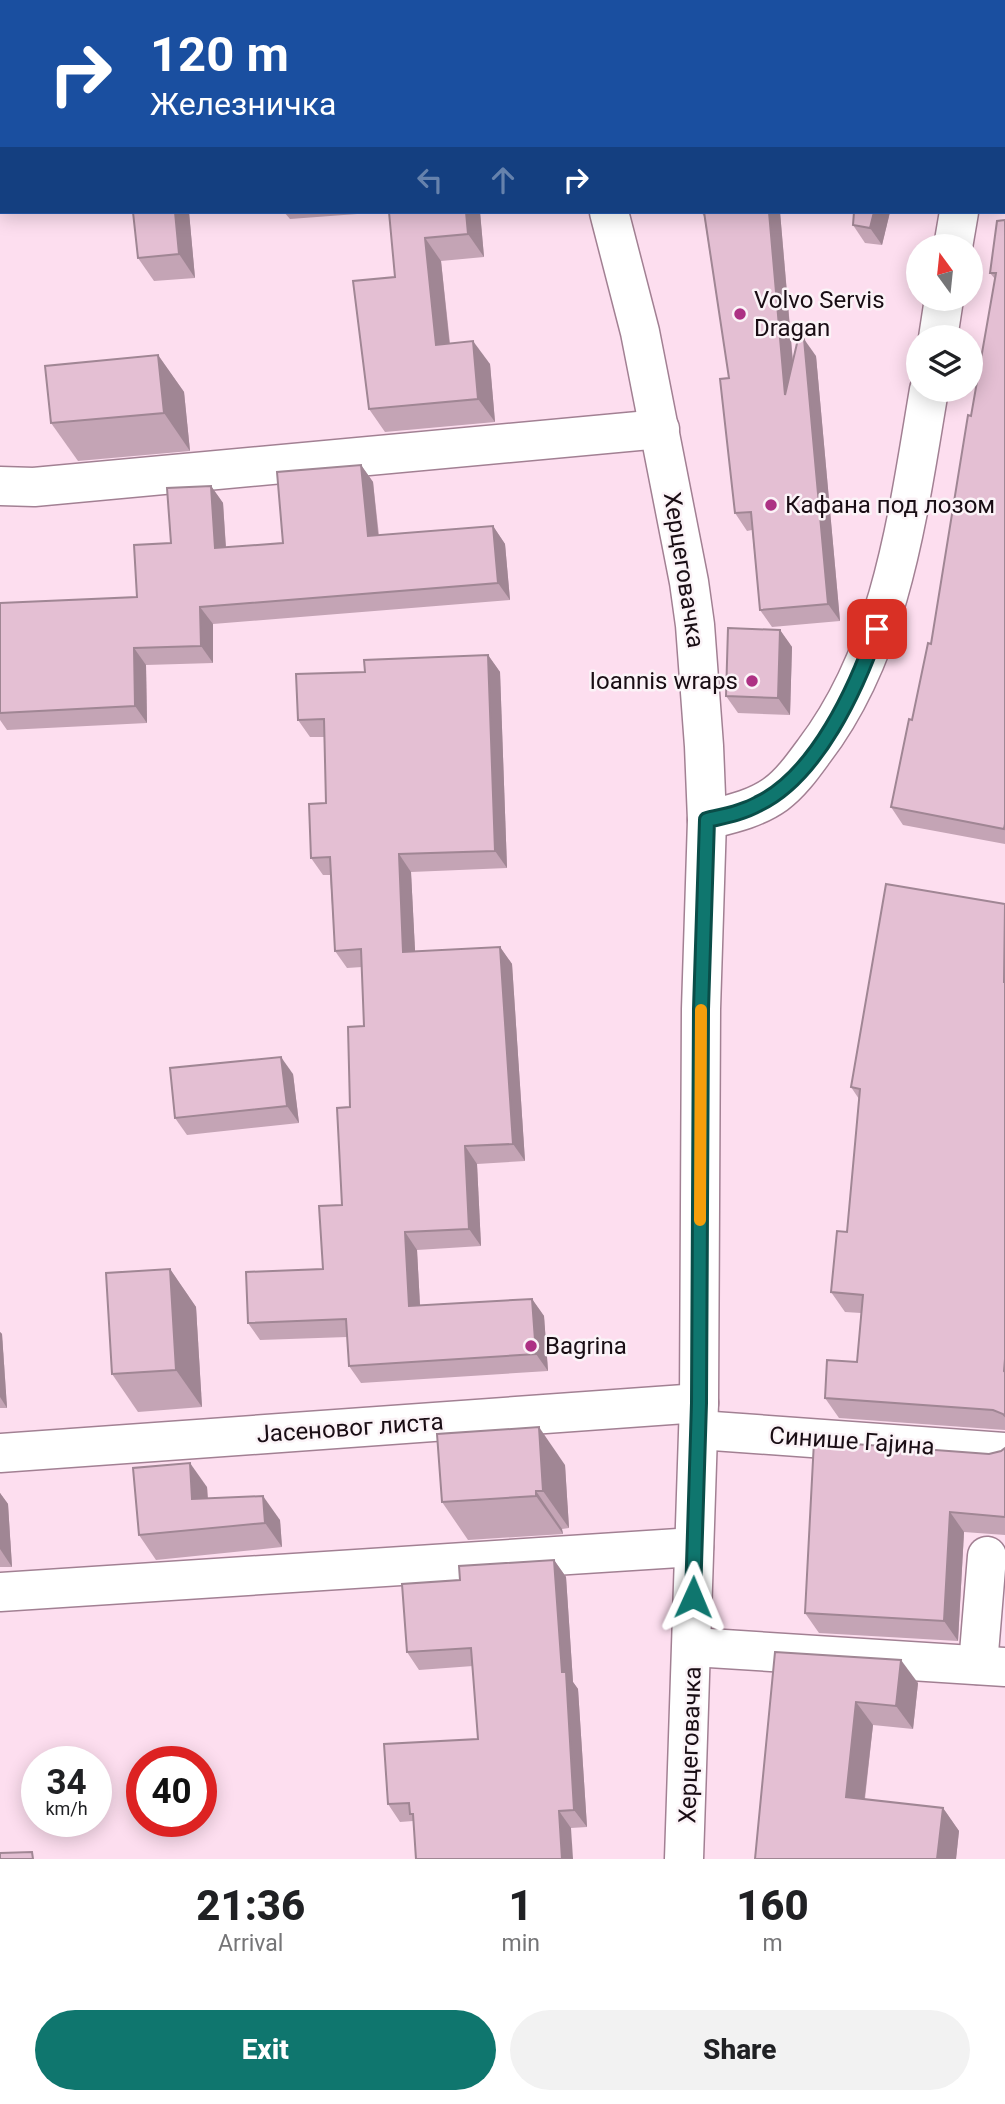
<!DOCTYPE html>
<meta charset="utf-8">
<style>
body{margin:0;font-family:Roboto,sans-serif;background:#f2f2f2;color:#202124;height:100vh;display:flex;flex-direction:column;font-size:26px;white-space:nowrap}
*{box-sizing:border-box;margin:0}
p{font-size:23px;color:#757577}
.icon{flex:none;width:38px;height:38px;fill:none;stroke:currentColor;stroke-width:2;stroke-linecap:round;stroke-linejoin:round}
.map{position:relative;height:1859px;overflow:hidden}
.sheet{display:flex;flex-direction:column;background:#fff;flex:1}
.sheet>*{flex:none}
.banner{position:absolute;left:0px;top:0px;width:1006px;height:214px;box-shadow:0 4px 18px #0003;background:#1a4fa0;color:#fff;overflow:hidden}
.needle{width:46px;rotate:345deg}
.fabs{position:absolute;left:906px;top:234px;display:grid;gap:14px}
.fabs a{display:grid;place-items:center;width:77px;height:77px;border-radius:50%;background:#fff;box-shadow:0 4px 18px #0003;font-size:35px}
.speed{position:absolute;left:21px;top:1746px;display:flex;gap:14px;font-size:35px;font-weight:700;text-align:center}
.speed>*{display:grid;place-content:center;width:91px;height:91px;border-radius:50%;background:#fff;box-shadow:0 4px 18px #0003;line-height:1}
.speed small{font-size:18px;font-weight:400}
.speed .limit{border:10px solid #d22;background:#fff;color:#111}
.pin{position:absolute;display:grid;place-items:center;width:60px;height:60px;color:#fff;margin:-30px;border-radius:14px;box-shadow:0 4px 10px #0006}
.me{position:absolute;width:77px;margin:-38px;rotate:1deg;stroke-linejoin:round;filter:drop-shadow(0 0 5px #0008)}
.turn{display:flex;align-items:center;gap:24px;height:147px;padding:0 35px;font-size:32px}
.turn .icon{width:91px;height:91px;stroke-width:2.5}
.turn b{display:block;font-size:49px;line-height:60px}
.lanes{display:flex;align-items:center;height:66px;padding:0 35px;background:#0003;justify-content:center;gap:35px;direction:ltr}
.lanes .off{opacity:.35}
.eta{display:flex;justify-content:space-evenly;align-items:center;height:119px;text-align:center}
.eta b{font-size:42px;font-weight:800;line-height:49px}
.cta{display:flex;gap:14px;margin-top:auto;padding:14px 35px}
.cta a{flex:1;height:80px;border-radius:42px;background:#0f766e;color:#fff;font-size:28px;font-weight:800;line-height:80px;text-align:center}
.cta a+a{background:#f2f2f2;color:#202124}
.map>svg:first-child{display:block}
.lines{fill:none;stroke-linecap:round;stroke-linejoin:round}
.minor-casing{stroke:#a28093;stroke-width:41}
.minor{stroke:#fff;stroke-width:38}
.wall{fill:#c4a4b5}
.shaded-wall{fill:#a08694}
.building{fill:#e4bfd3;stroke:#a08694;stroke-width:2}
.route-casing{stroke:#0a4d48;stroke-width:18}
.route{stroke:#0f766e;stroke-width:12}
.slow{stroke:#f59e0b;stroke-width:12}
.poi-dot{fill:#ad3184;stroke:#fbf3f7;stroke-width:2.5}
.labels{text-anchor:middle;stroke-width:5;stroke-linejoin:round;paint-order:stroke}
.poi-label{font-size:24px;fill:#190d14;stroke:#fbf3f7;text-anchor:start}
.street-label{font-size:24px;fill:#190d14;stroke:#fbf3f7}
</style>
<div class="map">
<svg width="1005" height="1859" viewBox="0 0 1005 1859">
<rect width="100%" height="100%" fill="#fddeef"/>
<g class="lines">
<!-- minor casing -->
<g class="minor-casing">
<g id="minor">
<polyline points="546,0 547,2"/>
<polyline points="255,2 278,0"/>
<polyline points="995,2 995,0"/>
<polyline points="0,22 2,21"/>
<polyline points="609,212 640,332 689,582 695,625 704,746 707,820 701,1009 699,1403 684,1859"/>
<polyline points="953,247 959,212"/>
<polyline points="938,338 944,299"/>
<polyline points="0,486 34,487 660,429"/>
<path d="M707 820C731 814 755 809 776 794 791 783 803 766 814 751 892 649 908 513 929 390"/>
<polyline points="699,1430 1005,1452"/>
<polyline points="0,1453 699,1403"/>
<polyline points="0,1592 694,1547"/>
<polyline points="693,1647 1005,1667"/>
<polyline points="978,1665 987,1556"/>
</g>
</g>
<!-- minor -->
<use href="#minor" class="minor"/>
</g>
<!-- wall -->
<g class="wall">
<rect x="0" y="59" width="2" height="131"/>
<polygon points="133,212 189,212 195,278 154,281 138,258"/>
<polygon points="284,212 384,212 290,219"/>
<polygon points="389,212 480,212 484,257 441,261 450,343 490,364 495,422 385,432 369,409 395,277"/>
<polygon points="701,212 780,212 793,361 816,356 840,621 772,627 760,610 752,530 747,531 735,513 729,378 704,216"/>
<polygon points="854,212 890,212 882,245 865,243 853,225"/>
<polygon points="1005,220 1005,844 903,825 891,807 931,644 995,279 990,273"/>
<polygon points="158,355 184,392 190,451 78,461 51,423"/>
<polygon points="361,465 373,482 379,535 493,526 505,544 510,600 213,624 213,663 146,665 147,723 7,730 0,720 0,603 137,597 171,543 211,486 223,503 226,547 283,543"/>
<polygon points="780,630 792,647 790,715 738,713 726,696"/>
<polygon points="488,655 500,672 507,868 411,872 415,952 500,947 512,964 525,1161 477,1164 481,1246 417,1250 420,1306 532,1299 544,1316 548,1371 361,1383 349,1366 347,1337 260,1340 248,1323 323,1269 342,1205 350,1107 364,1026 362,967 347,968 335,951 330,875 323,875 311,858 326,803 325,737 310,737 298,720 365,672"/>
<polygon points="1005,904 1005,1430 839,1418 825,1398 857,1362 861,1313 845,1312 831,1292 847,1232 859,1099 851,1087"/>
<polygon points="293,1074 299,1123 187,1135 175,1118"/>
<polygon points="170,1269 196,1307 202,1407 138,1412 112,1374"/>
<polygon points="0,1332 2,1334 7,1408 0,1408"/>
<polygon points="1005,1448 1005,1535 964,1532 958,1641 819,1633 805,1613 989,1454 1001,1451"/>
<polygon points="565,1465 569,1528 562,1529 563,1534 468,1540 442,1502"/>
<polygon points="207,1487 208,1498 280,1520 282,1547 156,1560 139,1535"/>
<polygon points="0,1493 8,1504 12,1567 0,1567"/>
<polygon points="554,1560 566,1577 573,1682 578,1689 587,1827 571,1828 413,1821 400,1822 388,1804 478,1739 473,1666 419,1670 407,1652 460,1580"/>
<polygon points="775,1652 918,1683 913,1729 873,1725 865,1799 943,1808 959,1831 956,1859 755,1859"/>
</g>
<!-- shaded-wall -->
<g class="shaded-wall">
<polygon points="175,212 189,212 195,278 179,254"/>
<polygon points="466,212 480,212 484,257 468,234"/>
<polygon points="769,212 780,212 797,412 785,395"/>
<polygon points="874,212 890,212 882,245 870,228"/>
<polygon points="425,238 441,261 452,368 436,345"/>
<polygon points="804,339 816,356 840,621 828,604"/>
<polygon points="473,341 490,364 495,422 478,399"/>
<polygon points="158,355 184,392 190,451 164,413"/>
<polygon points="361,465 373,482 380,553 368,536"/>
<polygon points="211,486 223,503 227,566 215,548"/>
<polygon points="493,526 505,544 510,600 498,583"/>
<polygon points="200,607 213,624 213,663 201,646"/>
<polygon points="780,630 792,647 790,715 778,698"/>
<polygon points="134,648 146,665 147,723 135,706"/>
<polygon points="488,655 500,672 507,868 495,851"/>
<polygon points="399,854 411,872 416,969 403,952"/>
<polygon points="500,947 512,964 525,1161 513,1144"/>
<polygon points="281,1057 293,1074 299,1123 287,1106"/>
<polygon points="465,1146 477,1164 481,1246 469,1229"/>
<polygon points="405,1232 417,1250 421,1324 409,1306"/>
<polygon points="170,1269 196,1307 202,1407 176,1370"/>
<polygon points="532,1299 544,1316 548,1371 536,1354"/>
<polygon points="0,1332 2,1334 7,1408 0,1397"/>
<polygon points="539,1427 565,1465 569,1528 543,1491"/>
<polygon points="190,1463 207,1487 209,1523 192,1499"/>
<polygon points="536,1491 562,1529 563,1534 536,1496"/>
<polygon points="0,1493 8,1504 12,1567 0,1549"/>
<polygon points="263,1496 280,1520 282,1547 265,1523"/>
<polygon points="950,1512 964,1532 958,1641 944,1621"/>
<polygon points="554,1560 566,1577 573,1682 578,1689 587,1827 574,1810 562,1672"/>
<polygon points="901,1660 918,1683 913,1729 896,1706"/>
<polygon points="856,1702 873,1725 862,1820 846,1797"/>
<polygon points="943,1808 959,1831 956,1859 937,1859"/>
<polygon points="559,1811 571,1828 573,1859 562,1859"/>
</g>
<!-- building -->
<g class="building">
<rect x="0" y="59" width="2" height="107"/>
<polygon points="133,212 175,212 179,254 138,258"/>
<polygon points="389,212 466,212 468,234 425,238 436,345 473,341 478,399 369,409 353,281 395,277"/>
<polygon points="704,212 769,212 785,395 798,339 804,339 828,604 760,610 751,512 735,513 720,379 729,378"/>
<polygon points="854,212 874,212 870,228 853,225"/>
<polygon points="1005,220 1005,824 1004,829 891,807 909,719 912,720 928,643 931,644 968,415 971,416 996,273 990,273 997,221"/>
<polygon points="158,355 164,413 51,423 45,366"/>
<polygon points="361,465 368,536 493,526 498,583 200,607 201,646 134,648 135,706 0,713 0,603 137,597 134,545 171,543 167,488 211,486 215,548 283,543 277,472"/>
<polygon points="728,628 780,630 778,698 726,696"/>
<polygon points="488,655 495,851 399,854 403,952 500,947 513,1144 465,1146 469,1229 405,1232 409,1306 532,1299 536,1354 349,1366 346,1319 248,1323 246,1272 323,1269 319,1206 342,1205 337,1108 350,1107 348,1027 364,1026 361,949 335,951 330,857 311,858 309,804 326,803 324,719 298,720 296,674 365,672 364,660"/>
<polygon points="886,884 1005,904 1004,982 1005,982 1005,1359 1004,1371 1005,1372 1005,1416 1003,1414 993,1410 825,1398 827,1360 857,1362 863,1295 831,1292 837,1231 847,1232 860,1089 851,1087"/>
<polygon points="281,1057 287,1106 175,1118 170,1068"/>
<polygon points="170,1269 176,1370 112,1374 106,1273"/>
<polygon points="539,1427 543,1491 536,1491 536,1496 442,1502 437,1434"/>
<polygon points="814,1441 989,1454 1001,1451 1005,1448 1005,1517 950,1512 944,1621 805,1613"/>
<polygon points="190,1463 192,1499 263,1496 265,1523 139,1535 133,1468"/>
<polygon points="554,1560 562,1672 566,1672 574,1810 559,1811 562,1859 416,1859 413,1814 410,1814 409,1803 388,1804 384,1744 478,1739 471,1648 407,1652 402,1584 460,1580 459,1566"/>
<polygon points="775,1652 901,1660 896,1706 856,1702 846,1797 943,1808 937,1859 755,1859"/>
<polygon points="32,1852 33,1859 0,1859 0,1853"/>
</g>
<g class="lines">
<!-- route casing -->
<g class="route-casing">
<path id="route" d="M693 1597 699 1403 701 1009 707 820C724 816 742 813 758 804 817 776 857 687 877 629"/>
</g>
<!-- route -->
<use href="#route" class="route"/>
<!-- slow -->
<polyline class="slow" points="700,1220 701,1010"/>
</g>
<!-- markers -->
<g class="poi-dot">
<circle cx="740" cy="314" r="7"/>
<circle cx="771" cy="505" r="7"/>
<circle cx="752" cy="681" r="7"/>
<circle cx="531" cy="1346" r="7"/>
</g>
<g class="labels">
<!-- poi labels -->
<g class="poi-label">
<text x="754" y="308">Volvo Servis<tspan x="754" dy="28">Dragan</tspan></text>
<text x="785" y="513">Кафана под лозом</text>
<text x="738" y="689" text-anchor="end">Ioannis wraps</text>
<text x="545" y="1354">Bagrina</text>
</g>
<!-- street labels -->
<g class="street-label">
<text transform="translate(684 570) rotate(81)" y="8">Херцеговачка</text>
<text transform="translate(350 1428) rotate(-4)" y="8">Јасеновог листа</text>
<text transform="translate(852 1441) rotate(4)" y="8">Синише Гајина</text>
<text transform="translate(690 1745) rotate(-88)" y="8">Херцеговачка</text>
</g>
</g>
</svg>
<div class="fabs">
<a><svg class="needle" viewBox="-14 -14 28 28"><path d="M0-13l5 13h-10z" fill="#e53935"/><path d="M0 13l5-13h-10z" fill="#757577"/></svg></a>
<a><svg class="icon" aria-label="layers" viewBox="0 0 24 24"><path d="M12 4l9 5-9 5-9-5zM3 14l9 5 9-5"/></svg></a>
</div>
<div class="speed"><div>34<small>km/h</small></div><div class="limit">40</div></div>
<div class="pin" style="left:877px;top:629px;background:#d93025"><svg class="icon" aria-label="arrive" viewBox="0 0 24 24"><path d="M6 21V4h12l-3 4 3 4H6"/></svg></div>
<svg class="me" style="left:693px;top:1597px" viewBox="-20 -20 40 40"><path d="M0-17L14 15 0 8-14 15z" fill="#0f766e" stroke="#fff" stroke-width="4"/></svg>
<div class="banner">
<div class="turn"><svg class="icon" aria-label="right" viewBox="0 0 24 24"><path d="M7 20v-9h11M14 6l5 5-5 5"/></svg><div><b>120 m</b>Железничка</div></div>
<div class="lanes"><svg class="icon off" aria-label="left" viewBox="0 0 24 24"><path d="M17 20v-9H6M10 6l-5 5 5 5"/></svg><svg class="icon off" aria-label="ahead" viewBox="0 0 24 24"><path d="M12 20V5M6 11l6-6 6 6"/></svg><svg class="icon" aria-label="right" viewBox="0 0 24 24"><path d="M7 20v-9h11M14 6l5 5-5 5"/></svg></div>
</div>
</div>
<section class="sheet">
<div class="eta">
<div><b>21:36</b><p>Arrival</p></div>
<div><b>1</b><p>min</p></div>
<div><b>160</b><p>m</p></div>
</div>
<div class="cta"><a>Exit</a><a>Share</a></div>
</section>
